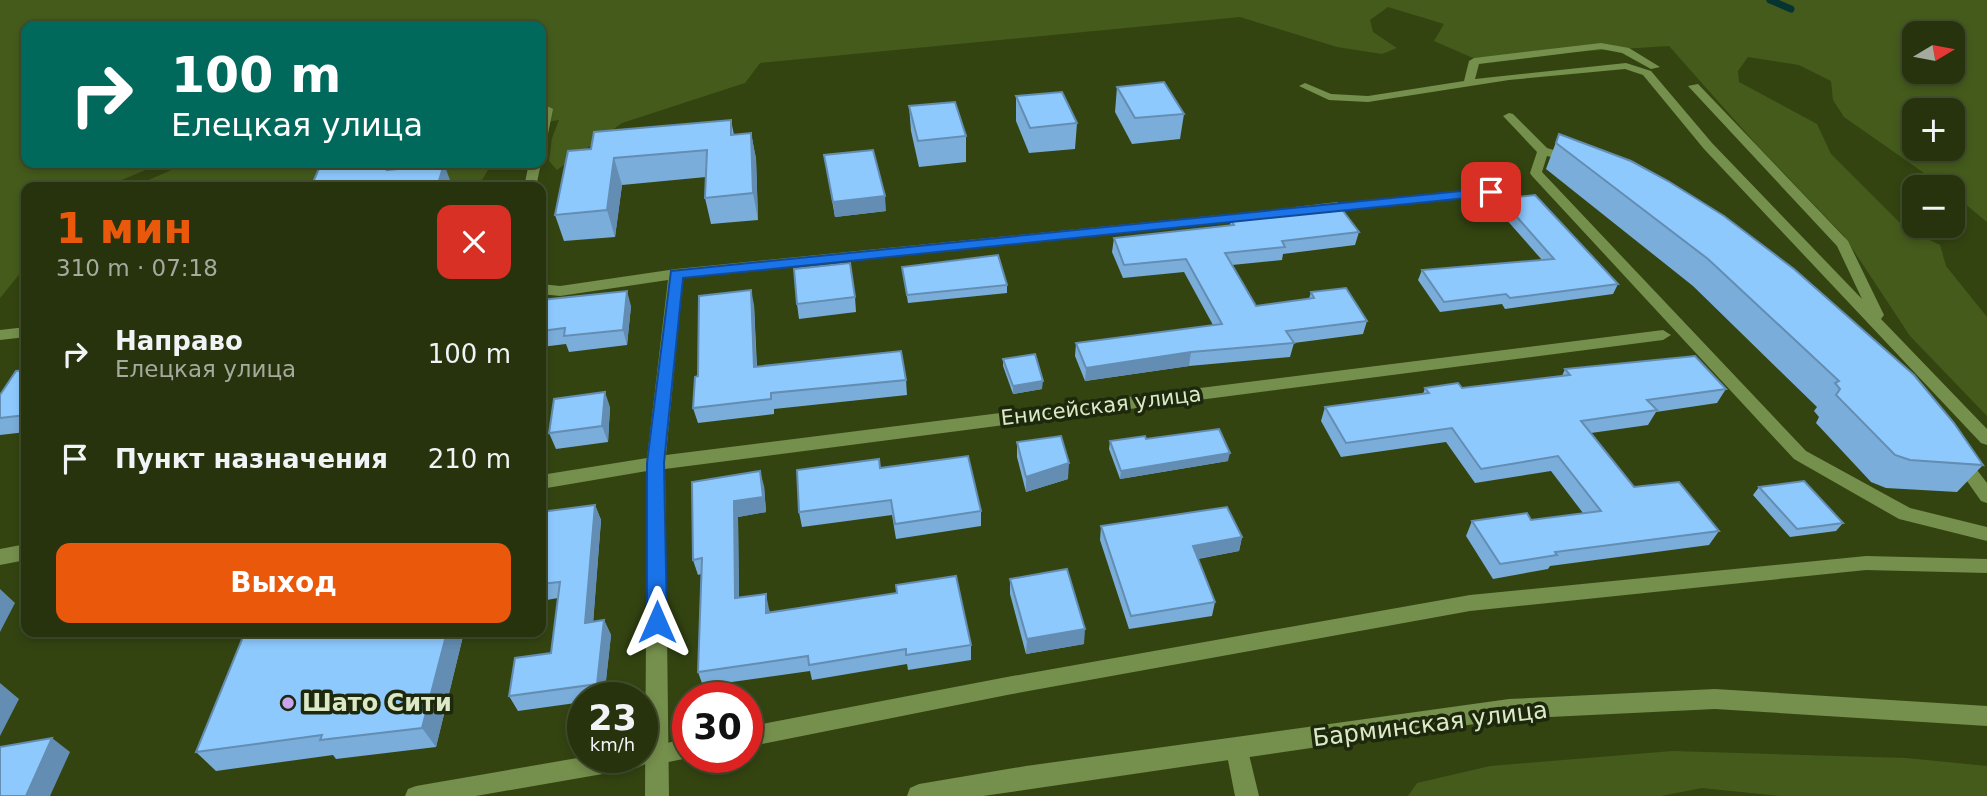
<!DOCTYPE html>
<html lang="ru">
<meta charset="utf-8">
<style>
body{margin:0;font-family:"DejaVu Sans",sans-serif;background:#323f1b;color:#f1f3f6;height:100vh;display:flex;flex-direction:column;font-size:26px;white-space:nowrap}
*{box-sizing:border-box;margin:0}
p{font-size:23px;color:#a4aa9d}
.icon{flex:none;width:38px;height:38px;fill:none;stroke:currentColor;stroke-width:2;stroke-linecap:round;stroke-linejoin:round}
.map{position:relative;flex:1;overflow:hidden}
.panel{position:absolute;left:21px;top:182px;width:525px;height:455px;display:flex;flex-direction:column;background:#26330d;border-radius:14px;box-shadow:0 4px 10px #0003,0 0 0 2px #424e2e}
.panel>*{flex:none}
.banner{position:absolute;left:21px;top:21px;width:525px;height:147px;border-radius:14px;box-shadow:0 4px 10px #0003,0 0 0 2px #424e2e;background:#00695c;color:#fff;overflow:hidden}
.needle{width:46px;rotate:80deg}
.controls{position:absolute;left:1902px;top:21px;display:grid;gap:14px}
.controls a{display:grid;place-items:center;width:63px;height:63px;border-radius:14px;background:#26330d;box-shadow:0 4px 10px #0003,0 0 0 2px #424e2e;font-size:35px}
.speed{position:absolute;left:567px;top:682px;display:flex;gap:14px;font-size:35px;font-weight:700;text-align:center}
.speed>*{display:grid;place-content:center;width:91px;height:91px;border-radius:50%;background:#26330d;box-shadow:0 4px 10px #0003,0 0 0 2px #424e2e;line-height:1}
.speed small{font-size:18px;font-weight:400}
.speed .limit{border:10px solid #d22;background:#fff;color:#111}
.pin{position:absolute;display:grid;place-items:center;width:60px;height:60px;color:#fff;margin:-30px;border-radius:14px;box-shadow:0 4px 10px #0006}
.me{position:absolute;width:77px;margin:-38px;rotate:0deg;stroke-linejoin:round;filter:drop-shadow(0 0 5px #0008)}
.turn{display:flex;align-items:center;gap:24px;height:147px;padding:0 35px;font-size:32px}
.turn .icon{width:91px;height:91px;stroke-width:2.5}
.turn b{display:block;font-size:49px;line-height:60px}
.round{display:grid;place-items:center;flex:none;width:74px;height:74px;border-radius:14px;background:#323f1b}
.summary{display:flex;align-items:center;justify-content:space-between;height:119px;padding:0 35px}
h1{font-size:42px;font-weight:700;line-height:52px;color:#ea580c}
.primary-button{display:flex;gap:14px;margin-top:auto;padding:14px 35px}
.primary-button a{flex:1;height:80px;border-radius:14px;background:#ea580c;color:#fff;font-size:28px;font-weight:700;line-height:80px;text-align:center}
ul{padding:0;list-style:none}
li{display:flex;align-items:center;gap:21px;height:105px;padding:0 35px}
li div{flex:1}
li b{display:block;font-size:26px}
li em{font-style:normal}
.map>svg:first-child{display:block}
.green{fill:#455b1c;fill-rule:evenodd}
.lines{fill:none;stroke-linecap:round;stroke-linejoin:round}
.stream{stroke:#063531;stroke-width:7}
.service{fill:#758f4c;fill-rule:evenodd}
.minor{fill:#758f4c;fill-rule:evenodd}
.tertiary{fill:#758f4c;fill-rule:evenodd}
.secondary{fill:#758f4c;fill-rule:evenodd}
.wall{fill:#7aadda}
.shaded-wall{fill:#638db2}
.building{fill:#8ec9fe;stroke:#638db2;stroke-width:2}
.route{fill:#1a73e8;stroke:#114b97;stroke-width:2}
.poi-dot{fill:#c9a5ee;stroke:#1e280c;stroke-width:2.5}
.labels{text-anchor:middle;stroke-width:7;stroke-linejoin:round;paint-order:stroke}
.street-label{font-size:21px;fill:#dbe9c7;stroke:#1e280c}
.near-poi-label{font-size:24px;font-weight:bold;fill:#dbe9c7;stroke:#1e280c;text-anchor:start}
.near-street-label{font-size:24px;fill:#dbe9c7;stroke:#1e280c}
</style>
<div class="map">
<svg width="1987" height="796" viewBox="0 0 1987 796">
<rect width="100%" height="100%" fill="#341"/>
<!-- green -->
<g class="green">
<path d="M0 0H1987V222L1953 194V187H1944L1844 117 1833 100 1831 81 1799 65 1748 57 1738 71 1739 82 1817 124 1831 154 1905 228 1940 245 1946 266 1987 317V416L1910 336 1844 236 1756 144 1669 46 1473 58 1434 41 1444 24 1388 7 1370 20 1373 32 1397 48 1382 54 1337 47 1240 17 760 63 745 83 622 123 557 170 549 161 552 138 559 120 541 123V26H26V163H492L478 187H133L187 163 155 166 105 187H26V266L0 298ZM1914 33H1953V72H1914ZM1914 110H1953V149H1914Z"/>
<polygon points="1672,751 1906,758 1987,766 1987,796 1780,796 1702,788 1661,796 1408,796 1417,783 1490,766"/>
</g>
<g class="lines">
<!-- stream -->
<polyline class="stream" points="1770,0 1791,9"/>
<!-- service -->
<g class="service">
<polygon points="1601,43 1629,48 1660,67 1651,69 1622,53 1601,49 1479,64 1475,79 1626,63 1651,71 1712,143 1862,299 1837,246 1688,86 1698,84 1848,241 1884,315 1881,319 1987,429 1987,445 1981,443 1704,149 1643,75 1625,69 1509,80 1368,102 1329,100 1299,86 1305,83 1331,94 1368,96 1464,81 1469,61 1474,58"/>
<polygon points="547,106 553,109 547,139 541,143 543,107"/>
<polygon points="1509,113 1513,114 1547,148 1573,156 1573,162 1547,156 1542,172 1806,451 1910,508 1987,527 1987,541 1899,519 1794,459 1532,176 1530,173 1537,152 1505,118 1503,116"/>
<polygon points="541,162 541,163 536,187 524,187 529,163"/>
<polygon points="1961,455 1967,457 1987,483 1987,503 1981,501 1953,461 1955,457"/>
<polygon points="1866,556 1987,559 1987,573 1866,570 1470,611 1007,695 747,747 747,727 1007,677 1470,595"/>
<polygon points="688,738 688,758 649,766 645,764 637,768 476,796 405,796 408,789 416,786 583,757 642,758 642,749"/>
</g>
<!-- minor -->
<g class="minor">
<polygon points="1491,188 1496,189 1496,195 683,278 666,455 1663,330 1671,335 1663,340 665,469 669,796 645,796 647,471 541,489 541,475 647,458 668,280 560,296 541,294 541,284 560,286 676,269"/>
<polygon points="26,327 26,337 0,340 0,330"/>
<polygon points="26,544 26,560 0,565 0,549"/>
</g>
<!-- tertiary -->
<polygon class="tertiary" points="1238,739 1246,742 1259,796 1235,796 1226,750 1230,742"/>
<!-- secondary -->
<polygon class="secondary" points="1715,689 1987,706 1987,726 1715,709 1509,719 983,796 907,796 910,788 919,784 1026,766 1509,699"/>
</g>
<!-- wall -->
<g class="wall">
<polygon points="1117,87 1184,114 1180,139 1132,144 1115,112"/>
<polygon points="1016,96 1077,123 1075,149 1029,153 1016,121"/>
<polygon points="909,106 966,136 966,162 919,167 911,131"/>
<polygon points="731,120 734,135 751,133 756,159 758,220 711,224 705,198 706,177 622,185 615,237 564,241 555,215 591,149"/>
<polygon points="1559,134 1983,465 1957,492 1886,488 1871,482 1816,423 1819,417 1814,411 1817,407 1693,286 1546,169"/>
<polygon points="824,155 886,211 835,217"/>
<polygon points="1501,199 1618,284 1613,294 1505,309 1502,304 1440,312 1418,280 1422,270 1542,260 1497,209"/>
<polygon points="1294,208 1359,232 1355,245 1283,254 1282,260 1232,265 1256,306 1309,299 1311,292 1367,321 1363,334 1294,343 1290,357 1189,366 1085,381 1075,356 1076,343 1213,325 1184,272 1123,278 1112,252 1114,238 1230,225 1231,220 1293,213"/>
<polygon points="902,267 1007,285 1007,293 908,303"/>
<polygon points="855,297 856,312 799,319 797,304"/>
<polygon points="541,300 631,306 627,345 569,352 566,344 541,347"/>
<polygon points="754,305 757,367 906,380 907,395 774,409 774,414 698,423 693,408"/>
<polygon points="1003,359 1042,389 1013,394 1003,366"/>
<polygon points="1565,369 1726,389 1717,403 1656,412 1648,425 1591,433 1634,487 1719,531 1709,545 1550,566 1548,569 1493,579 1466,536 1472,521 1531,520 1583,513 1551,471 1475,483 1446,442 1341,457 1321,421 1325,407 1423,394 1425,388 1462,388 1562,376"/>
<polygon points="26,370 26,432 0,435 0,395"/>
<polygon points="610,407 608,442 556,449 549,433"/>
<polygon points="1110,441 1228,461 1120,479 1109,449"/>
<polygon points="1017,442 1068,479 1026,492 1017,457"/>
<polygon points="880,468 981,511 981,526 896,539 892,515 802,527 799,512"/>
<polygon points="764,486 766,512 738,517 739,597 769,609 770,613 971,645 971,660 908,670 907,664 812,680 810,671 703,686 698,672 701,574 698,575 693,560"/>
<polygon points="1759,487 1843,523 1836,531 1790,537 1753,495"/>
<polygon points="595,505 601,520 593,622 604,620 611,635 604,698 583,698 583,702 518,711 509,696 551,653 558,598 541,601 541,512"/>
<polygon points="1101,526 1242,537 1239,551 1198,559 1215,602 1212,616 1129,629 1100,540"/>
<polygon points="1010,579 1084,644 1026,654 1010,594"/>
<polygon points="245,632 464,632 436,747 336,759 333,755 216,771 196,752"/>
</g>
<!-- shaded-wall -->
<g class="shaded-wall">
<polygon points="751,133 756,159 758,220 753,193"/>
<polygon points="614,158 622,185 615,237 607,210"/>
<polygon points="389,163 394,163 399,173 387,170"/>
<polygon points="444,164 450,180 448,187 437,187"/>
<polygon points="885,196 886,211 835,217 833,202"/>
<polygon points="751,290 754,305 757,382 754,367"/>
<polygon points="627,291 631,306 627,345 623,330"/>
<polygon points="1191,352 1189,366 1085,381 1086,368"/>
<polygon points="1043,381 1042,389 1013,394 1013,386"/>
<polygon points="605,392 610,407 608,442 602,426"/>
<polygon points="1230,453 1228,461 1120,479 1121,471"/>
<polygon points="1069,463 1068,479 1026,492 1026,477"/>
<polygon points="760,471 764,486 766,512 738,517 739,613 735,598 734,501"/>
<polygon points="595,505 601,520 592,638 585,623"/>
<polygon points="1242,537 1239,551 1190,560 1193,546"/>
<polygon points="0,589 15,603 0,632"/>
<polygon points="766,594 769,609 770,628 766,613"/>
<polygon points="604,620 611,635 604,698 597,684"/>
<polygon points="1085,629 1084,644 1026,654 1027,639"/>
<polygon points="447,632 464,632 436,747 422,728"/>
<polygon points="0,683 19,699 0,736"/>
<polygon points="52,738 70,752 50,796 26,796"/>
</g>
<!-- building -->
<g class="building">
<polygon points="1164,82 1184,114 1135,118 1117,87"/>
<polygon points="1062,92 1077,123 1030,128 1016,96"/>
<polygon points="955,102 966,136 918,141 909,106"/>
<polygon points="731,120 731,135 751,133 753,193 705,198 707,150 614,158 607,210 555,215 568,151 591,149 594,132"/>
<polygon points="1559,134 1631,161 1668,181 1724,216 1794,269 1914,375 1954,423 1983,465 1910,460 1895,455 1836,395 1840,389 1835,383 1839,381 1708,259 1556,143"/>
<polygon points="873,150 885,196 833,202 824,155"/>
<polygon points="330,163 389,163 387,170 444,164 437,187 311,187 321,164"/>
<polygon points="1535,195 1618,284 1510,298 1506,294 1444,302 1422,270 1554,259 1501,199"/>
<polygon points="1337,203 1359,232 1282,241 1285,247 1225,253 1256,306 1314,298 1311,292 1346,288 1367,321 1286,331 1294,343 1191,352 1086,368 1076,343 1222,324 1186,259 1124,265 1114,238 1234,225 1231,220 1297,213 1294,208"/>
<polygon points="998,255 1007,285 907,295 902,267"/>
<polygon points="850,263 855,297 797,304 794,269"/>
<polygon points="751,290 754,367 901,351 906,380 771,393 771,399 693,408 695,377 698,376 699,296"/>
<polygon points="627,291 623,330 564,336 565,328 541,331 541,300"/>
<polygon points="1035,354 1043,381 1013,386 1003,359"/>
<polygon points="1695,356 1726,389 1647,400 1657,410 1581,421 1634,487 1679,482 1719,531 1555,552 1557,555 1500,564 1472,521 1527,513 1531,520 1601,511 1558,456 1481,469 1452,428 1346,443 1325,407 1429,393 1425,388 1458,383 1462,388 1570,375 1565,369"/>
<polygon points="26,370 26,415 0,418 0,395 16,371"/>
<polygon points="605,392 602,426 549,433 554,399"/>
<polygon points="1219,429 1230,453 1121,471 1110,441 1145,436 1146,439"/>
<polygon points="1061,436 1069,463 1026,477 1017,442"/>
<polygon points="968,456 981,511 895,524 891,500 799,512 797,470 879,459 880,468"/>
<polygon points="760,471 763,497 734,501 735,598 766,594 766,613 897,593 896,585 956,576 971,645 906,655 906,649 809,665 808,656 698,672 702,558 693,560 692,482"/>
<polygon points="1804,481 1843,523 1797,529 1759,487"/>
<polygon points="595,505 585,623 604,620 597,684 509,696 515,658 551,653 560,582 541,584 541,512"/>
<polygon points="1227,507 1242,537 1193,546 1215,602 1131,616 1101,526"/>
<polygon points="1067,569 1085,629 1027,639 1010,579"/>
<polygon points="245,632 447,632 422,728 320,740 322,735 196,752"/>
<polygon points="52,738 26,796 0,796 0,747"/>
</g>
<!-- route -->
<polygon class="route" points="1491,188 1496,190 1496,195 683,278 664,463 667,622 664,628 650,628 647,622 647,463 671,271"/>
<!-- markers -->
<circle class="poi-dot" cx="288" cy="703" r="7"/>
<g class="labels">
<!-- street labels -->
<g class="street-label">
<text transform="translate(1101 406) rotate(-7)" y="7">Енисейская улица</text>
</g>
<!-- near-poi labels -->
<g class="near-poi-label">
<text x="302" y="711">Шато Сити</text>
</g>
<!-- near-street labels -->
<g class="near-street-label">
<text transform="translate(1430 724) rotate(-7)" y="8">Барминская улица</text>
</g>
</g>
</svg>
<div class="controls">
<a><svg class="needle" viewBox="-14 -14 28 28"><path d="M0-13l5 13h-10z" fill="#e53935"/><path d="M0 13l5-13h-10z" fill="#a4aa9d"/></svg></a>
<a>+</a>
<a>−</a>
</div>
<div class="speed"><div>23<small>km/h</small></div><div class="limit">30</div></div>
<div class="pin" style="left:1491px;top:192px;background:#d93025"><svg class="icon" aria-label="arrive" viewBox="0 0 24 24"><path d="M6 21V4h12l-3 4 3 4H6"/></svg></div>
<svg class="me" style="left:657px;top:622px" viewBox="-20 -20 40 40"><path d="M0-17L14 15 0 8-14 15z" fill="#1a73e8" stroke="#fff" stroke-width="4"/></svg>
<div class="banner">
<div class="turn"><svg class="icon" aria-label="right" viewBox="0 0 24 24"><path d="M7 20v-9h11M14 6l5 5-5 5"/></svg><div><b>100 m</b>Елецкая улица</div></div>
</div>
<section class="panel">
<div class="summary"><div><h1>1 мин</h1><p>310 m · 07:18</p></div><a class="round" style="background:#d93025;color:#fff"><svg class="icon" aria-label="close" viewBox="0 0 24 24"><path d="M6 6l12 12M18 6L6 18"/></svg></a></div>
<ul>
<li><svg class="icon" aria-label="right" viewBox="0 0 24 24"><path d="M7 20v-9h11M14 6l5 5-5 5"/></svg><div><b>Направо</b><p>Елецкая улица</p></div><em>100 m</em></li>
<li><svg class="icon" aria-label="arrive" viewBox="0 0 24 24"><path d="M6 21V4h12l-3 4 3 4H6"/></svg><div><b>Пункт назначения</b></div><em>210 m</em></li>
</ul>
<div class="primary-button"><a>Выход</a></div>
</section>
</div>
